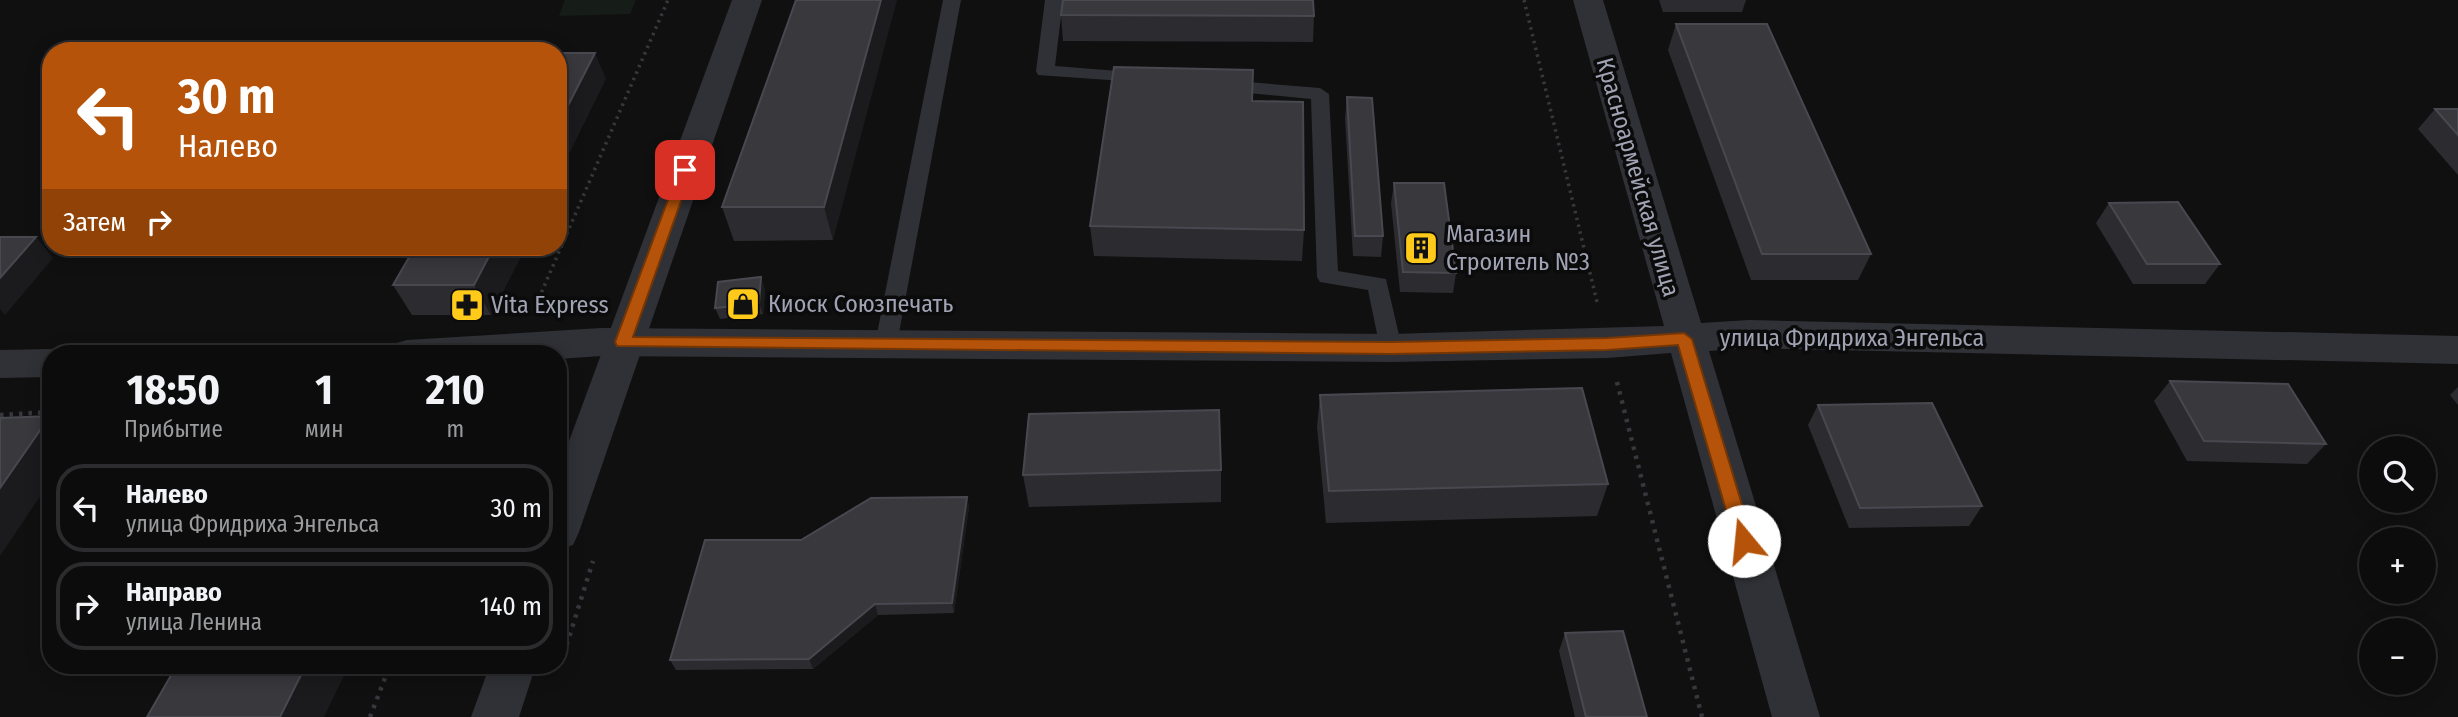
<!DOCTYPE html>
<html lang="ru">
<meta charset="utf-8">
<style>
body{margin:0;font-family:"Fira Sans Condensed",sans-serif;background:#151516;color:#f1f3f6;height:100vh;display:flex;flex-direction:column;font-size:26px;white-space:nowrap}
*{box-sizing:border-box;margin:0}
p{font-size:23px;color:#9a9b9d}
.icon{flex:none;width:38px;height:38px;fill:none;stroke:currentColor;stroke-width:2;stroke-linecap:round;stroke-linejoin:round}
.map{position:relative;flex:1;overflow:hidden}
.sheet{position:absolute;left:42px;top:345px;width:525px;height:329px;display:flex;flex-direction:column;background:#0c0c0d;border-radius:28px;box-shadow:0 4px 18px #0003,0 0 0 2px #2c2c2e}
.sheet>*{flex:none}
.banner{position:absolute;left:42px;top:42px;width:525px;height:214px;border-radius:28px;box-shadow:0 4px 18px #0003,0 0 0 2px #2c2c2e;background:#b45309;color:#fff;overflow:hidden}
.tools{position:absolute;left:2359px;top:436px;display:grid;gap:14px}
.tools a{display:grid;place-items:center;width:77px;height:77px;border-radius:50%;background:#0c0c0d;box-shadow:0 4px 18px #0003,0 0 0 2px #2c2c2e;font-size:35px}
.pin{position:absolute;display:grid;place-items:center;width:60px;height:60px;color:#fff;margin:-30px;border-radius:14px;box-shadow:0 4px 10px #0006}
.me{position:absolute;width:77px;margin:-38px;rotate:343deg;stroke-linejoin:round;filter:drop-shadow(0 0 5px #0008)}
.turn{display:flex;align-items:center;gap:24px;height:147px;padding:0 21px;font-size:32px}
.turn .icon{width:91px;height:91px;stroke-width:2.5}
.turn b{display:block;font-size:49px;line-height:60px}
.then{display:flex;align-items:center;height:66px;padding:0 21px;background:#0003;gap:14px;font-size:26px}
.eta{display:flex;justify-content:space-evenly;align-items:center;height:119px;text-align:center}
.eta b{font-size:42px;font-weight:700;line-height:49px}
ul{padding:0;list-style:none}
li{display:flex;align-items:center;gap:21px;height:88px;margin:0 14px 10px;padding:0 7px;border:4px solid #2c2c2e;border-radius:28px}
li div{flex:1}
li b{display:block;font-size:26px}
li em{font-style:normal}
.map>svg:first-child{display:block}
.green{fill:#161c17}
.lines{fill:none;stroke-linecap:round;stroke-linejoin:round}
.path-far1{stroke:#36383d;stroke-width:3.5;stroke-dasharray:2.5 4.5;stroke-linecap:butt}
.path{stroke:#36383d;stroke-width:4.5;stroke-dasharray:3.5 6;stroke-linecap:butt}
.service{fill:#303136;fill-rule:evenodd}
.minor{fill:#303136;fill-rule:evenodd}
.tertiary{fill:#303136;fill-rule:evenodd}
.wall{fill:#2c2b2f}
.shaded-wall{fill:#1b1b1d}
.building{fill:#38383d;stroke:#484950;stroke-width:2}
.route{fill:#b45309;stroke:#753606;stroke-width:2}
.labels{text-anchor:middle;stroke-width:7;stroke-linejoin:round;paint-order:stroke}
.street-label{font-size:24px;fill:#a0a3b3;stroke:#0b0b0c}
.poi-label{font-size:24px;fill:#a0a3b3;stroke:#0b0b0c;text-anchor:start}
</style>
<div class="map">
<svg width="2458" height="717" viewBox="0 0 2458 717">
<rect width="100%" height="100%" fill="#101011"/>
<!-- green -->
<polygon class="green" points="565,0 636,0 630,14 559,16"/>
<g class="lines">
<!-- path-far1 -->
<g class="path-far1">
<polyline points="1524,0 1597,302"/>
<polyline points="536,305 668,0"/>
</g>
<!-- path -->
<g class="path">
<polyline points="1617,382 1702,717"/>
<polyline points="0,415 51,412"/>
<polyline points="561,663 593,561"/>
<polyline points="370,717 390,665"/>
</g>
<!-- service -->
<g class="service">
<polygon points="943,0 961,0 897,344 894,350 878,350 875,344"/>
<polygon points="1045,0 1063,0 1055,66 1144,73 1153,79 1151,83 1038,75 1036,71"/>
<polygon points="1223,80 1320,88 1329,94 1338,271 1386,279 1402,348 1399,354 1383,354 1380,348 1368,290 1320,282 1317,277 1311,99 1216,90 1214,86"/>
</g>
<!-- minor -->
<g class="minor">
<polygon points="1573,0 1603,0 1701,323 1749,320 2458,336 2458,364 1749,348 1709,351 1820,717 1772,717 1671,353 1607,358 1391,362 601,356 558,359 558,354 388,354 393,344 407,340 601,328 1391,334 1664,326"/>
<polygon points="51,349 65,354 51,354 51,377 0,378 0,350"/>
</g>
<!-- tertiary -->
<g class="tertiary">
<polygon points="732,0 762,0 579,532 573,545 558,550 558,471"/>
<polygon points="490,665 536,665 519,717 471,717"/>
</g>
</g>
<!-- wall -->
<g class="wall">
<polygon points="796,0 833,240 734,241 722,207"/>
<polygon points="1659,0 1746,0 1742,12 1663,12"/>
<polygon points="1061,15 1314,16 1313,42 1063,41"/>
<polygon points="1676,24 1871,254 1858,280 1751,280 1668,50"/>
<polygon points="1347,97 1383,236 1381,257 1353,256 1345,118"/>
<polygon points="1253,101 1304,230 1302,261 1094,256 1090,226"/>
<polygon points="2435,109 2458,109 2458,175 2418,129"/>
<polygon points="1394,183 1456,273 1453,293 1400,292 1391,203"/>
<polygon points="2109,203 2220,264 2205,284 2133,284 2096,223"/>
<polygon points="522,254 491,315 412,315 393,285"/>
<polygon points="765,289 763,314 720,319 715,308"/>
<polygon points="2170,381 2326,444 2307,464 2187,461 2154,401"/>
<polygon points="2458,387 2458,405 2450,395"/>
<polygon points="1320,395 1608,484 1597,516 1326,523 1317,427"/>
<polygon points="1818,405 1982,506 1969,526 1849,528 1808,425"/>
<polygon points="1221,470 1221,502 1029,507 1023,475"/>
<polygon points="967,497 969,507 954,613 878,615 813,669 676,670 670,660 801,540"/>
<polygon points="1565,633 1647,717 1575,717 1559,651"/>
</g>
<!-- shaded-wall -->
<g class="shaded-wall">
<polygon points="881,0 897,0 833,240 824,207"/>
<polygon points="595,53 606,79 558,176 558,125"/>
<polygon points="36,237 53,258 5,315 0,309 0,278"/>
<polygon points="494,247 518,247 522,254 491,315 474,285"/>
<polygon points="761,277 765,289 763,314 759,303"/>
<polygon points="50,416 51,417 51,480 0,556 0,488"/>
<polygon points="967,497 969,507 954,613 952,603"/>
<polygon points="875,604 878,615 813,669 809,659"/>
<polygon points="306,665 349,665 324,717 280,717"/>
</g>
<!-- building -->
<g class="building">
<polygon points="796,0 881,0 824,207 722,207"/>
<polygon points="1063,0 1313,0 1314,16 1061,15"/>
<polygon points="1676,24 1767,24 1871,254 1762,254"/>
<polygon points="558,53 595,53 558,125"/>
<polygon points="1114,67 1253,70 1252,101 1303,102 1304,230 1090,226"/>
<polygon points="1347,97 1372,98 1383,236 1355,236"/>
<polygon points="2435,109 2458,109 2458,135"/>
<polygon points="1394,183 1444,183 1456,273 1403,272"/>
<polygon points="2178,202 2220,264 2147,264 2109,203"/>
<polygon points="0,237 36,237 0,278"/>
<polygon points="415,247 494,247 474,285 393,285"/>
<polygon points="761,277 759,303 715,308 718,282"/>
<polygon points="2170,381 2288,384 2326,444 2204,441"/>
<polygon points="1582,388 1608,484 1329,491 1320,395"/>
<polygon points="1932,403 1982,506 1860,508 1818,405"/>
<polygon points="1219,410 1221,470 1023,475 1029,414"/>
<polygon points="50,416 0,488 0,418"/>
<polygon points="967,497 952,603 875,604 809,659 670,660 705,540 801,540 871,498"/>
<polygon points="1623,631 1647,717 1586,717 1565,633"/>
<polygon points="177,665 306,665 280,717 147,717"/>
</g>
<!-- route -->
<polygon class="route" points="685,165 692,170 633,337 1391,342 1607,338 1684,333 1692,339 1753,541 1744,548 1735,541 1678,345 1607,350 1391,354 617,346 615,342 679,170"/>
<!-- icons -->
<defs>
<g id="building-square" transform="scale(1.75)"><rect x="-9" y="-9" width="18" height="18" rx="4" fill="#ffca1a" stroke="#0b0b0c"/><path d="M-4-6H4V6H1V3H-1V6H-4ZM-2.5-4.3h1.7v1.8h-1.7ZM.8-4.3h1.7v1.8H.8ZM-2.5-1h1.7V.8h-1.7ZM.8-1h1.7V.8H.8Z" fill="#111"/></g>
<g id="shop-square" transform="scale(1.75)"><rect x="-9" y="-9" width="18" height="18" rx="4" fill="#ffca1a" stroke="#0b0b0c"/><path d="M-5-2.5h2.3a2.7 3.5 0 0 1 5.4 0H5L5.5 6h-11ZM-1.5-2.5h3a1.5 2.3 0 0 0-3 0Z" fill="#111"/></g>
<g id="pharmacy-square" transform="scale(1.75)"><rect x="-9" y="-9" width="18" height="18" rx="4" fill="#ffca1a" stroke="#0b0b0c"/><path d="M-2-6h4v4h4v4h-4v4h-4v-4h-4v-4h4Z" fill="#111"/></g>
</defs>
<g fill-rule="evenodd">
<use href="#building-square" x="1421" y="248"/>
<use href="#shop-square" x="743" y="304"/>
<use href="#pharmacy-square" x="467" y="305"/>
</g>
<g class="labels">
<!-- street labels -->
<g class="street-label">
<text transform="translate(1638 177) rotate(74)" y="8">Красноармейская улица</text>
<text x="1852" y="346">улица Фридриха Энгельса</text>
</g>
<!-- poi labels -->
<g class="poi-label">
<text x="1446" y="242">Магазин<tspan x="1446" dy="28">Строитель №3</tspan></text>
<text x="768" y="312">Киоск Союзпечать</text>
<text x="491" y="313">Vita Express</text>
</g>
</g>
</svg>
<div class="tools">
<a><svg class="icon" aria-label="search" viewBox="0 0 24 24"><circle cx="10" cy="10" r="6"/><path d="M15 15l6 6"/></svg></a>
<a>+</a>
<a>−</a>
</div>
<div class="pin" style="left:685px;top:170px;background:#d93025"><svg class="icon" aria-label="arrive" viewBox="0 0 24 24"><path d="M6 21V4h12l-3 4 3 4H6"/></svg></div>
<svg class="me" style="left:1744px;top:541px" viewBox="-20 -20 40 40"><circle r="19" fill="#fff"/><path d="M0-13L10 11 0 6-10 11z" fill="#b45309"/></svg>
<div class="banner">
<div class="turn"><svg class="icon" aria-label="left" viewBox="0 0 24 24"><path d="M17 20v-9H6M10 6l-5 5 5 5"/></svg><div><b>30 m</b>Налево</div></div>
<div class="then">Затем<svg class="icon" aria-label="right" viewBox="0 0 24 24"><path d="M7 20v-9h11M14 6l5 5-5 5"/></svg></div>
</div>
<section class="sheet">
<div class="eta">
<div><b>18:50</b><p>Прибытие</p></div>
<div><b>1</b><p>мин</p></div>
<div><b>210</b><p>m</p></div>
</div>
<ul>
<li><svg class="icon" aria-label="left" viewBox="0 0 24 24"><path d="M17 20v-9H6M10 6l-5 5 5 5"/></svg><div><b>Налево</b><p>улица Фридриха Энгельса</p></div><em>30 m</em></li>
<li><svg class="icon" aria-label="right" viewBox="0 0 24 24"><path d="M7 20v-9h11M14 6l5 5-5 5"/></svg><div><b>Направо</b><p>улица Ленина</p></div><em>140 m</em></li>
</ul>
</section>
</div>
